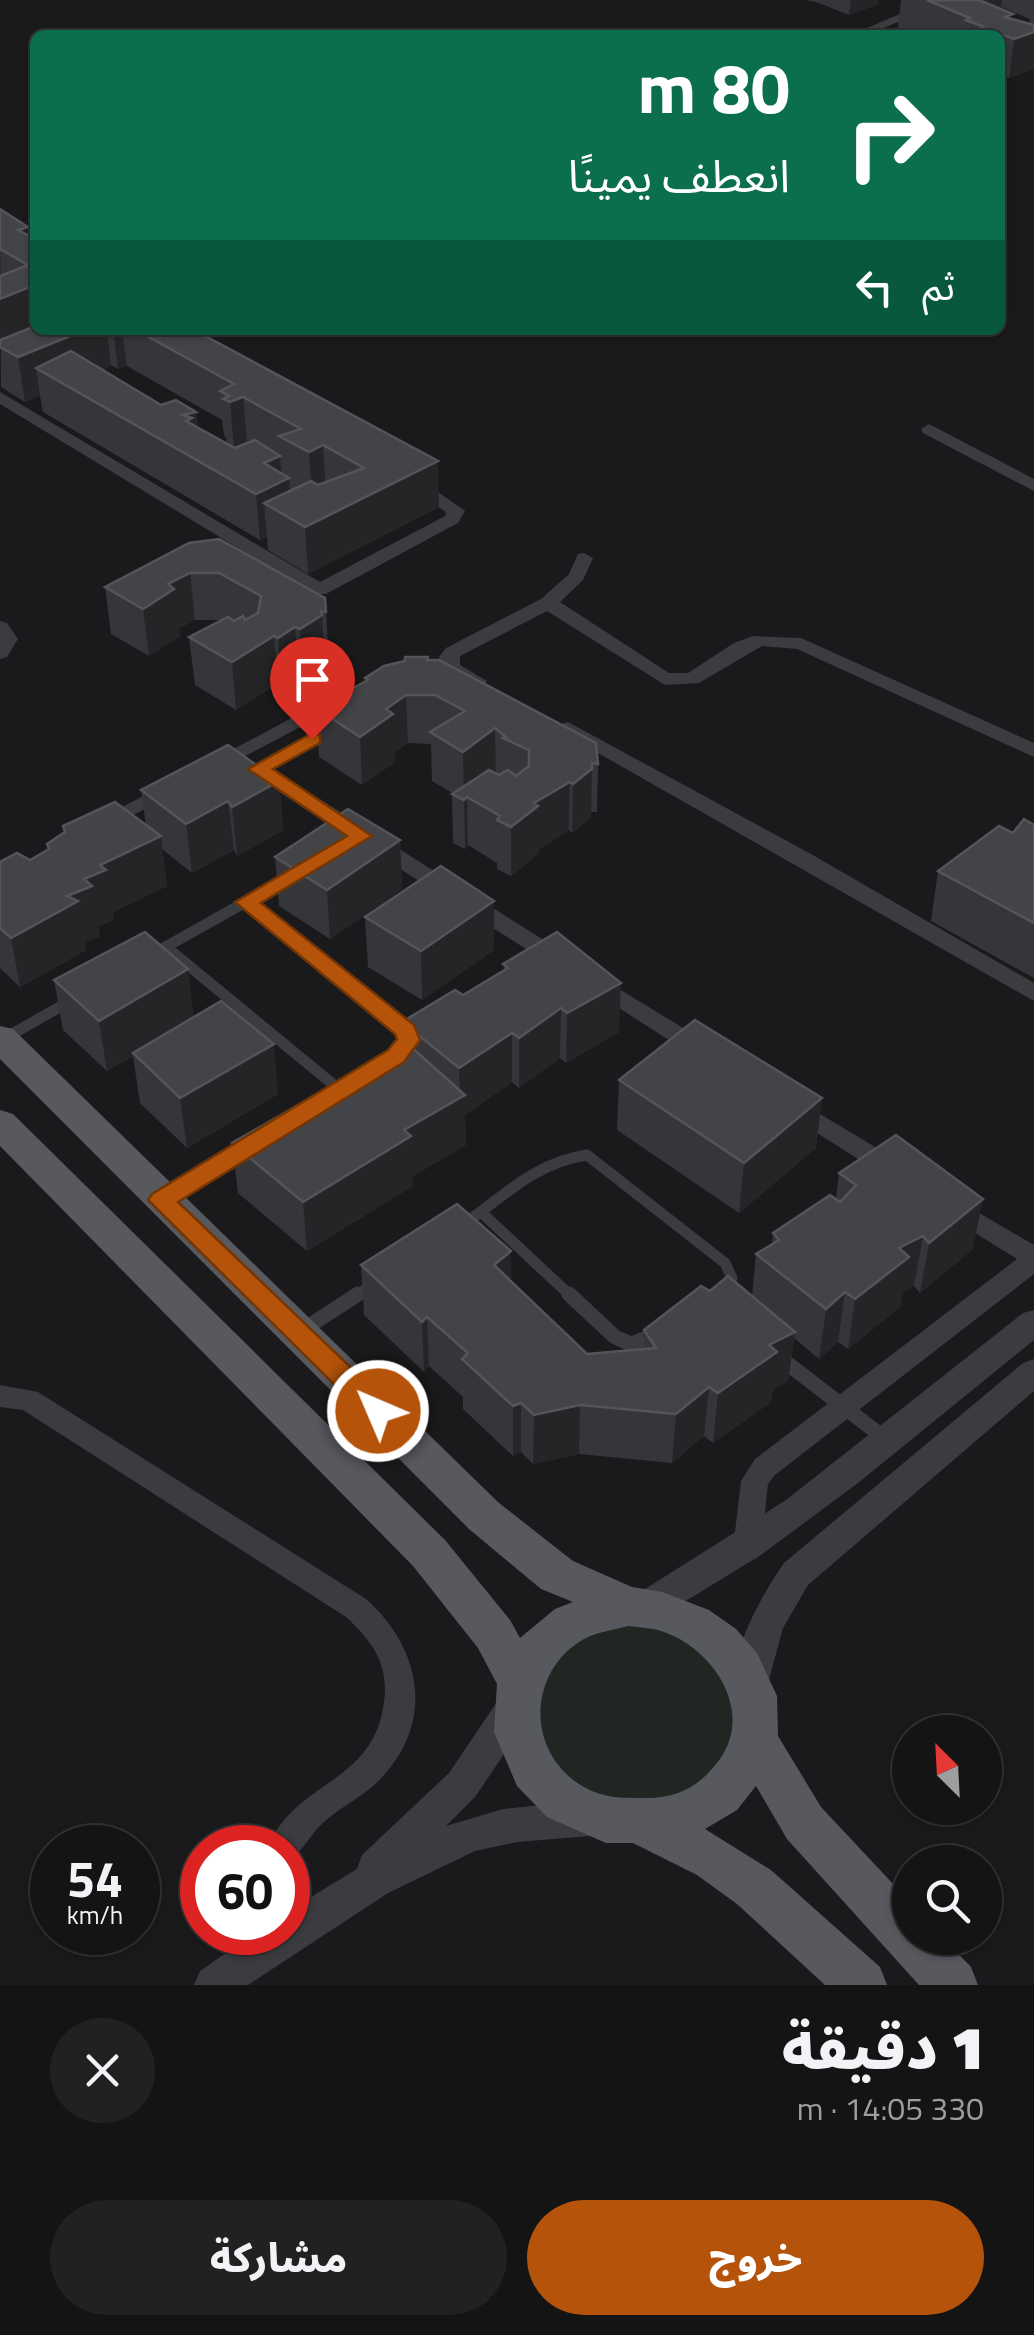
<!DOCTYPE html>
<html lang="ar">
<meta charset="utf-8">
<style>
body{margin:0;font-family:"Titillium Web","Noto Sans Arabic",sans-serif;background:#212122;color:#f1f3f6;direction:rtl;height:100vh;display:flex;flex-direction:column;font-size:38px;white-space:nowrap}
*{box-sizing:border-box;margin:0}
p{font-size:32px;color:#9d9ea0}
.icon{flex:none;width:55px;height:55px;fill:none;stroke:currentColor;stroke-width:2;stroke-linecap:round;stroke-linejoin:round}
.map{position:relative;height:1985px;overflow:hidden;direction:ltr}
.side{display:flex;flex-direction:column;background:#141415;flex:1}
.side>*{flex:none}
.hud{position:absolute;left:30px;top:30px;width:975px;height:305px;border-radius:15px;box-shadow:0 2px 8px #0004,0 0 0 2px #333334;direction:rtl;background:#0b6e4f;color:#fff;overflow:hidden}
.needle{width:65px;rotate:336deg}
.controls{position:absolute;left:892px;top:1715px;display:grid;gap:20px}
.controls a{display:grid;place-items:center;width:110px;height:110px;border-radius:50%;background:#141415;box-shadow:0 2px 8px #0004,0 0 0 2px #333334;font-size:50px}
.speed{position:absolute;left:30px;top:1825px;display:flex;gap:20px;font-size:50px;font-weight:700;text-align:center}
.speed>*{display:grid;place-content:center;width:130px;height:130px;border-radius:50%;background:#141415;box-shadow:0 2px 8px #0004,0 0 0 2px #333334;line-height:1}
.speed small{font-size:25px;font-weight:400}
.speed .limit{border:15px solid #d22;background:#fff;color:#111}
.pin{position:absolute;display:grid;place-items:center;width:85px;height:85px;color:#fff;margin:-102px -42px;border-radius:50% 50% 50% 0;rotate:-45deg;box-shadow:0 0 10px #0007}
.pin .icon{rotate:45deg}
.me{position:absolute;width:110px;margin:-55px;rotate:315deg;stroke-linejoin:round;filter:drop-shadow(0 0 8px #0008)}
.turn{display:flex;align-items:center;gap:35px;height:210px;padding:0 50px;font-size:45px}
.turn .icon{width:130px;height:130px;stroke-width:2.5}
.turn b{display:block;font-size:70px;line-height:85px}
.then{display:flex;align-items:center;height:95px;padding:0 50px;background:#0003;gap:20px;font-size:38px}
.round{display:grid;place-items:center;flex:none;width:105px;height:105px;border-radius:52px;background:#212122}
.overview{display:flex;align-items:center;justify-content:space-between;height:170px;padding:0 50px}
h1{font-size:60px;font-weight:800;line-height:75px}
.action{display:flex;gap:20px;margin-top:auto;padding:20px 50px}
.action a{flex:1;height:115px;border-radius:60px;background:#b45309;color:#fff;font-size:40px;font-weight:800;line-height:115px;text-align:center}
.action a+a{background:#212122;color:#f1f3f6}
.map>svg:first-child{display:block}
.green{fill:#202621}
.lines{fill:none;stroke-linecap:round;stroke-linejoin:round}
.service-far1{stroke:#3b3c40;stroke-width:11}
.service{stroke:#3b3c40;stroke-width:15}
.minor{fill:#3b3c40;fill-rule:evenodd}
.tertiary{fill:#3b3c40;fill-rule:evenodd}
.primary{fill:#58595f;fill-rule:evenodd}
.wall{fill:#36363a;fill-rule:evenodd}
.shaded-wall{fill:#252528}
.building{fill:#434447;stroke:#545559;stroke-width:2.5}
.route{fill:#b45309;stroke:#753606;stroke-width:2.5}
</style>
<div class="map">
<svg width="1034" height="1985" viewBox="0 0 1034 1985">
<rect width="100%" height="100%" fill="#1a1a1c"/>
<!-- green -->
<path class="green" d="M616 1623 649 1624 681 1634 728 1679 735 1740 698 1792 632 1810 566 1787 531 1733C542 1651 542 1656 616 1623Z"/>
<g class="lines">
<!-- service-far1 -->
<g class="service-far1">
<polyline points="246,902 406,1030 409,1041 386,1062"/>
<polyline points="166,947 340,1090"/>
<polyline points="153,954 290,877"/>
<polyline points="5,1038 72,1000"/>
<polyline points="296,1117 366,1074"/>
<polyline points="169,1196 247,1148"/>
<polyline points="482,1213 572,1297"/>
<path d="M462 1226C502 1197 536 1162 587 1155L725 1263 732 1278 725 1289"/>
<polyline points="354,1297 372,1285"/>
</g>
<!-- service -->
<g class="service">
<polyline points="569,1294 615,1337 631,1344 655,1335"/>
<polyline points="303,1330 358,1294"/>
<polyline points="779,1357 883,1437"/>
</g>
<!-- minor -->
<g class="minor">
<polygon points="933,0 950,0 872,33 862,30"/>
<polygon points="35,232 35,241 0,252 0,243"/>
<polygon points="0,392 320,582 445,516 446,512 408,487 408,479 420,479 465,511 458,523 326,594 314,594 0,404"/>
<polygon points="929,424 1034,479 1034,491 923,433 921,429"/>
<polygon points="584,553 593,558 583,580 560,602 669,673 688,673 734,643 753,636 801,638 1034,743 1034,757 797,649 762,646 699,683 665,685 547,611 460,656 460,665 487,681 484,685 470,685 444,672 439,657 446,648 541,599 569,574 578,554"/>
<polygon points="0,621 7,623 18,639 7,657 0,659"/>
<polygon points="342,691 349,693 352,697 349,701 219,770 212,772 202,766"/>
<polygon points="343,716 350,718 353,722 350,726 272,769 569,956 572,961 569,966 553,966 257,778 236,787 226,781"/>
<polygon points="568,722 811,854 1034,983 1034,1001 561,732 558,728 561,724"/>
<polygon points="170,782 177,784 180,788 177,792 107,829 100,831 90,824"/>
<polygon points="596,975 708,1043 712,1049 708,1055 692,1055 588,988 585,983 588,978"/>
<polygon points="795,1099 900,1162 903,1168 900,1174 882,1174 787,1114 783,1108 787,1102"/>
<polygon points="952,1197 1034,1245 1034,1274 775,1475 768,1484 761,1549 757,1558 747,1561 737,1558 733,1549 741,1481 755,1459 1017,1259 943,1213 940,1206 943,1199"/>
<path d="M0 1385 38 1392 366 1599C420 1647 435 1718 384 1775 367 1795 343 1805 324 1822 311 1833 302 1853 288 1861V1848H267C297 1778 372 1786 384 1703 389 1664 373 1642 346 1617L23 1410 0 1407Z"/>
</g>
<!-- tertiary -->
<g class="tertiary">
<polygon points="1034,1310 1034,1340 858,1483 761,1555 658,1618 646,1622 634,1618 628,1607 634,1596 786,1500 1023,1313"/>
<path d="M1034 1359V1391L808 1585 783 1628 764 1698 751 1703 738 1698C722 1663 763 1593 784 1563L1023 1363Z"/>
<polygon points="514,1692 527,1696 532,1708 527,1720 475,1797 446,1826 503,1809 590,1800 603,1805 609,1818 603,1831 590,1836 517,1842 475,1851 388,1893 248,1985 194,1985 200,1971 256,1932 288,1932 288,1911 357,1869 362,1855 449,1773 501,1696"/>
</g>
<!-- primary -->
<path class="primary" d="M0 1026 13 1029 499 1503 573 1561 632 1587 662 1592 709 1610 736 1629 757 1653 777 1696 778 1736 821 1807 910 1902V1938H943L971 1967 978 1985H919L787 1839 756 1786 737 1810 705 1829 771 1870 880 1967 887 1985H825L737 1904 697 1875 633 1843H606L547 1817 517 1786 494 1732 497 1684 478 1648 413 1566 0 1146V1110L13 1114 445 1540 510 1620 520 1638 555 1609 573 1602 541 1589 469 1529 0 1059ZM628 1626C638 1627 649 1628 658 1630 711 1645 755 1709 720 1759 700 1787 676 1799 643 1798 621 1798 603 1798 584 1787 525 1754 527 1671 584 1639 597 1632 614 1630 628 1626Z"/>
</g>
<!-- wall -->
<g class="wall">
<polygon points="806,0 879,0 879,4 849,15 819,3"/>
<path d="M901 0H1034V69L1009 78 1000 75V35H914L898 28ZM1001 7 1030 19 1029 24 1012 19 998 8Z"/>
<path d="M0 209 28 227 35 330H194L439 507 308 574 268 550 267 537 260 540 43 412 40 396 25 402 1 387ZM111 365 118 369 127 366 222 420 224 436 226 437 227 443 198 427 196 412 161 405 102 370Z"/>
<polygon points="189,543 325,598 329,659 325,659 325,663 304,677 299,675 282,686 278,683 236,710 195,685 189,637 221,620 195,620 179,628 180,636 149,656 111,634 105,587"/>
<polygon points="428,657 428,660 598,764 597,812 591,812 591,818 572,833 569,830 538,850 538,854 511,876 497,869 497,863 468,845 465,849 453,843 452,793 432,781 431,744 408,743 395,752 395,762 362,785 319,757 316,708 365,681 365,678"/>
<polygon points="279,781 283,830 237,856 234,850 192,873 162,849 167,886 113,912 114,920 98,926 100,936 85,942 86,950 20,987 0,968 0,862 30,860 48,849 47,844 64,833 63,826 146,826 141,790"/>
<polygon points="1034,825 1034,978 931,921 938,871 1013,833"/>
<polygon points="400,840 402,889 330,939 279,906 275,857"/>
<polygon points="494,901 494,950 422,1000 368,967 365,917"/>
<polygon points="503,964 619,1032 566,1063 560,1058 519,1088 512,1082 465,1115 466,1145 413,1176 413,1186 307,1251 238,1193 232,1143 312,1114 354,1088 354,1080 403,1051 402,1022 463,995 504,970"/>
<polygon points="54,980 278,1094 187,1148 140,1103 133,1056 107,1071 63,1030"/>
<polygon points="619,1080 822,1098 816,1148 739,1213 617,1130"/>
<polygon points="839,1173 973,1249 920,1293 914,1286 903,1292 900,1307 848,1349 838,1342 819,1359 794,1338 788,1381 773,1389 771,1402 713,1443 704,1436 672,1463 579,1454 533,1464 521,1452 513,1456 463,1409 463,1397 429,1366 424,1372 364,1315 361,1265 511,1281 587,1354 643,1349 644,1330 710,1291 752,1296 756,1254 772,1244 773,1233 836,1199"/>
</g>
<!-- shaded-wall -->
<g class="shaded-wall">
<polygon points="851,0 879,0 879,4 849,15"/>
<polygon points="968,0 1002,0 1001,7 970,20"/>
<polygon points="1034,32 1034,69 1009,78 1014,39"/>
<polygon points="28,227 34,270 18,230"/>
<polygon points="35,285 35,330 0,345 0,299"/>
<polygon points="85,330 107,330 111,365 66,385 36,368 40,396 25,402 18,357"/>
<polygon points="113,330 122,330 127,366 118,369"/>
<polygon points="243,397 247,442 234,448 230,402"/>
<polygon points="196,412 201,457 183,415"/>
<polygon points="323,445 326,491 312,498 309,452"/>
<polygon points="280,456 282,481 289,478 292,519 264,503 267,537 260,540 256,494 264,463"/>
<polygon points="438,461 439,507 308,574 305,527"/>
<polygon points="190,573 195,620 179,628 180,636 149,656 143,609 168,584"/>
<polygon points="322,615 325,663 304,677 300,629"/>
<polygon points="295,627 299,675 282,686 278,638"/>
<polygon points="274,636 278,683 236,710 232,662"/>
<polygon points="406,695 408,743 395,752 395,762 362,785 360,737 386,709"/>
<polygon points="495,728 496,777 467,798 468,845 465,849 463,752"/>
<polygon points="592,769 591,818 572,833 573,784"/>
<polygon points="279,781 283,830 237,856 232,807"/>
<polygon points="570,782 569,830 538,850 538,854 511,876 511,827 534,803"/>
<polygon points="228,801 234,850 192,873 186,824"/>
<polygon points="161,836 167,886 113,912 114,920 98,926 100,936 85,942 86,950 20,987 11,938 67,896 100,865"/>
<polygon points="400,840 402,889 330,939 327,890"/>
<polygon points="494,901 494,950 422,1000 421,951"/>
<polygon points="188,969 194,1019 107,1071 99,1021"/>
<polygon points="621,983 619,1032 566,1063 567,1013"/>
<polygon points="561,1008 560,1058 519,1088 519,1038"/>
<polygon points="512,1033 512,1082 465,1115 466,1145 413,1176 413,1186 307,1251 303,1202 404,1130 460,1098 459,1068"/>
<polygon points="274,1044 278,1094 187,1148 180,1098"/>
<polygon points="822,1098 816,1148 739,1213 744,1163"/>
<polygon points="983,1199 973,1249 920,1293 929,1243"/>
<polygon points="923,1236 914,1286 903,1292 900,1307 848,1349 855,1299 899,1248"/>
<polygon points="511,1251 512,1301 494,1265"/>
<polygon points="845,1292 838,1342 819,1359 826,1309"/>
<polygon points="427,1317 429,1366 424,1372 422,1322"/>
<polygon points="795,1332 788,1381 773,1389 771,1402 713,1443 718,1393 769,1345"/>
<polygon points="709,1387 704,1436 672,1463 676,1414"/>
<polygon points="521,1403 521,1452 513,1456 513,1406"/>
<polygon points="580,1405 579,1454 533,1464 534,1415"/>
</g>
<!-- building -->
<g class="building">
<polygon points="927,0 979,0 1013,14 1005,17 1034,25 1034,32 1014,39 981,27 984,27 966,20 970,18"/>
<polygon points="0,209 28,227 18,230 35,239 35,285 0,299 0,276 28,265 0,249"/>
<polygon points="35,326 35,330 85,330 18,357 0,347 0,340"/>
<polygon points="136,330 194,330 438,461 305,527 264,503 311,481 318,485 364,468 323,445 309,452 279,436 301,429 243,397 230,402 223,399 229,396 220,391 234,384"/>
<polygon points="71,351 161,405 176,400 196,412 183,415 192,418 186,421 235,448 255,440 280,456 264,463 289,478 256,494 36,368"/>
<polygon points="219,539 325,598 326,612 321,611 322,615 300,629 295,627 278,638 274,636 232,662 189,637 228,617 234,621 243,616 245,620 258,613 261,596 219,573 190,573 168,584 174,589 143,609 105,587 189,543"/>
<polygon points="405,657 428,657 427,660 439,660 596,743 598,764 592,763 592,769 573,784 570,782 534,803 538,806 511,827 497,820 500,816 467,797 464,800 452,794 489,770 499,775 508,770 516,776 529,766 529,750 503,738 506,737 495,728 463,752 430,732 465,711 435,695 406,695 386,709 393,714 360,737 316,708 368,680 365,678 384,666 405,661"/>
<polygon points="228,745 279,781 232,807 228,801 186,824 141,790"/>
<polygon points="115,802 161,836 100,865 106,870 84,879 92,886 67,896 78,901 11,938 0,928 0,862 17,853 30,860 49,849 47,844 65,832 63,826"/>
<polygon points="348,809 400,840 327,890 275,857"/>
<polygon points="1024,819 1034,825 1034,923 938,871 999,826 1013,833"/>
<polygon points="441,866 494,901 421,951 365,917"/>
<polygon points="145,932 188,969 99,1021 54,980"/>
<polygon points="557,932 621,983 567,1013 561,1008 519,1038 512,1033 459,1068 402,1022 455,990 463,995 508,968 503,964"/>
<polygon points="221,1001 274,1044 180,1098 133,1053"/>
<polygon points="695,1020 822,1098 744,1163 619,1080"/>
<polygon points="410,1046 465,1095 404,1130 411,1136 303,1202 232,1143 300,1104 312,1114 360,1085 354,1080"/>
<polygon points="896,1135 983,1199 929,1243 923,1236 899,1248 909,1257 855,1299 845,1292 826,1309 756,1254 779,1240 773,1233 830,1195 840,1202 856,1185 839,1173"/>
<polygon points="457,1204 511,1251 494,1265 587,1354 656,1348 644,1330 701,1286 710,1291 728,1276 795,1332 769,1345 777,1352 718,1393 709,1387 676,1414 580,1405 534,1415 521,1403 513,1406 462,1359 468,1353 427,1317 422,1322 361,1265"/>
</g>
<!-- route -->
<polygon class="route" points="312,733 320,735 320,743 273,769 372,836 261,903 414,1025 420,1040 404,1062 178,1202 388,1403 392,1411 388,1419 378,1422 369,1419 148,1200 152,1194 388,1050 397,1039 395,1034 235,902 347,836 248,769"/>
</svg>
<div class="controls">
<a><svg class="needle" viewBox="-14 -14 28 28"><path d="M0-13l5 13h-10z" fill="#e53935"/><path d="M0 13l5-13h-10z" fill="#9d9ea0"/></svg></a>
<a><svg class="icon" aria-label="search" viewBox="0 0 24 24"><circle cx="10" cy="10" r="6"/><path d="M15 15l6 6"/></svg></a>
</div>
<div class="speed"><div>54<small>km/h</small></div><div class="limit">60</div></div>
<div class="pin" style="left:312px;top:739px;background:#d93025"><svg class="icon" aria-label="arrive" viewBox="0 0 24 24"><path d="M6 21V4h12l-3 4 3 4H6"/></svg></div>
<svg class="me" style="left:378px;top:1411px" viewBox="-20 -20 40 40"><circle r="17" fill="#b45309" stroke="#fff" stroke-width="3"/><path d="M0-11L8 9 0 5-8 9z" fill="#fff"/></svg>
<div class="hud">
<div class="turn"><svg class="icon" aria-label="right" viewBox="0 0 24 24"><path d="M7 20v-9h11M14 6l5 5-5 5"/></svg><div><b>80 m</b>انعطف يمينًا</div></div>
<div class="then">ثم<svg class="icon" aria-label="left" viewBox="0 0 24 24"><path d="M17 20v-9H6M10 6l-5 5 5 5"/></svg></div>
</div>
</div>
<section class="side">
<div class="overview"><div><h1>1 دقيقة</h1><p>330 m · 14:05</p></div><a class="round"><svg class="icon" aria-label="close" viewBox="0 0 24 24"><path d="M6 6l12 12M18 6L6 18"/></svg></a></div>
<div class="action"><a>خروج</a><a>مشاركة</a></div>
</section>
